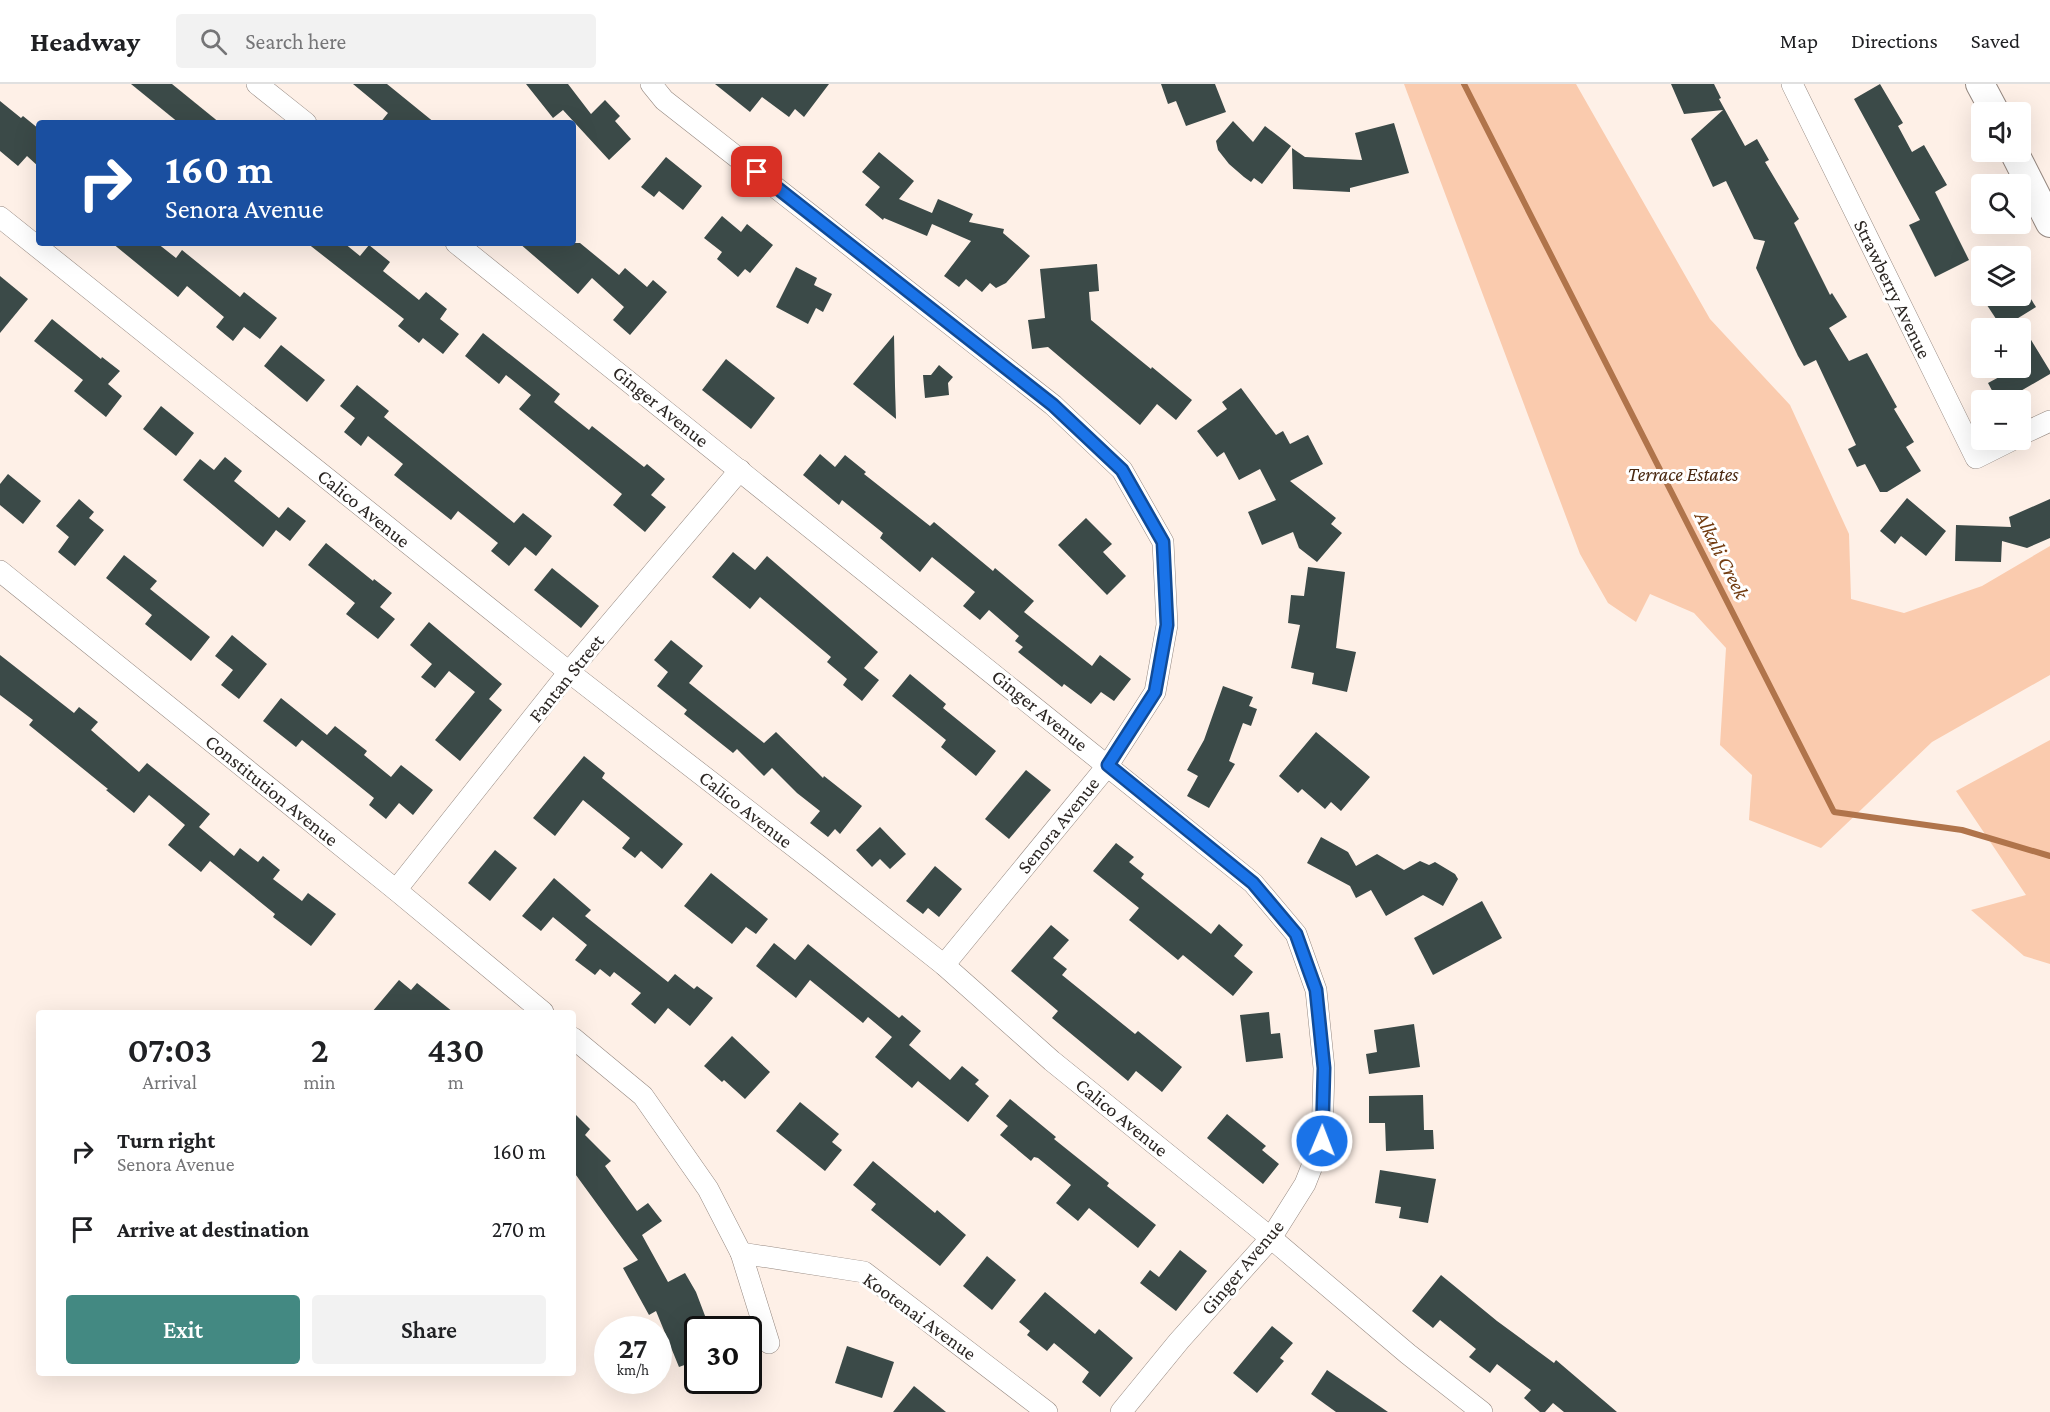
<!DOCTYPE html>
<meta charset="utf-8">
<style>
body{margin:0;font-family:"Crimson Pro",serif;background:#f2f2f2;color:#202124;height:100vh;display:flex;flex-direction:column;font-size:22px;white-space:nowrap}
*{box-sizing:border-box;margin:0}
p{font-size:20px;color:#757577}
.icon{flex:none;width:33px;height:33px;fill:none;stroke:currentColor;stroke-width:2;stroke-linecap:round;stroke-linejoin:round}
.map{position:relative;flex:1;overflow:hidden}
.details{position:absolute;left:36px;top:926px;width:540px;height:366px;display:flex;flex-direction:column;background:#fff;border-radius:6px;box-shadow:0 6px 24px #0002}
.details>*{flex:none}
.hud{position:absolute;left:36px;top:36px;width:540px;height:126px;border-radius:6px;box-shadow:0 6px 24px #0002;background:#1a4fa0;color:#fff;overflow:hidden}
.controls{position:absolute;left:1971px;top:18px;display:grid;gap:12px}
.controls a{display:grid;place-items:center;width:60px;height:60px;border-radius:6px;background:#fff;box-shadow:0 6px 24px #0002;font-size:30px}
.speed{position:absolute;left:594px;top:1232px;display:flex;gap:12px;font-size:30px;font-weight:700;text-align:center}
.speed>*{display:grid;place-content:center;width:78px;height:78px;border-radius:50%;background:#fff;box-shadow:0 6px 24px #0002;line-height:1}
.speed small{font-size:15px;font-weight:400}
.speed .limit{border:3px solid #111;border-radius:9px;background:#fff;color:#111}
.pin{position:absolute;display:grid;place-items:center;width:51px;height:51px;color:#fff;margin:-26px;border-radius:12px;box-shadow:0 3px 9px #0006}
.me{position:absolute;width:66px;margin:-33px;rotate:1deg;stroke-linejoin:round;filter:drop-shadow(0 0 4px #0008)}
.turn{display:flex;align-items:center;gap:21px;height:126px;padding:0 30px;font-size:27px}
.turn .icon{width:78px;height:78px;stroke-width:2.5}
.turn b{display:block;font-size:42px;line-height:51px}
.eta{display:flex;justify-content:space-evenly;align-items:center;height:102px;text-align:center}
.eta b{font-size:36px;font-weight:600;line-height:42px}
.cta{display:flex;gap:12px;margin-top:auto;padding:12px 30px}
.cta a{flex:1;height:69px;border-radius:6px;background:#438982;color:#fff;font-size:24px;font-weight:600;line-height:69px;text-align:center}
.cta a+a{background:#f2f2f2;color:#202124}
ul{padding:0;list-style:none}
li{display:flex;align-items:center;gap:18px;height:78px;padding:0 30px}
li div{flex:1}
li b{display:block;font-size:22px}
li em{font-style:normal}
header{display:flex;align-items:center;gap:36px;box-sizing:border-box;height:84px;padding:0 30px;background:#fff;border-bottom:2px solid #e0e0e0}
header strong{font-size:28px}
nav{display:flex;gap:33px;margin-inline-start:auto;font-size:21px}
.search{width:420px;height:54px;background:#f2f2f2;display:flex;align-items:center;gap:15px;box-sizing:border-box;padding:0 21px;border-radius:6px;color:#757577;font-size:22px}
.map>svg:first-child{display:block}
.green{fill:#facbae}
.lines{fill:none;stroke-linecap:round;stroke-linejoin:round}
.stream{stroke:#b0744b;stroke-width:6}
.building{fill:#3b4a48}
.street-casing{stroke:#958880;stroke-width:22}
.secondary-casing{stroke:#958880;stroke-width:30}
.street{stroke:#fff;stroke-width:21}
.secondary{stroke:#fff;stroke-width:28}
.route-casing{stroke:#114b97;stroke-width:15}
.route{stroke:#1a73e8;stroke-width:10}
.labels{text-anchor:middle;stroke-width:6;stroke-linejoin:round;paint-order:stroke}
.street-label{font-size:20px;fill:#2b2623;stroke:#fff}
.park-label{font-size:20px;font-style:italic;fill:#492810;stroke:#fff}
.water-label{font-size:21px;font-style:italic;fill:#723c11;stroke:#fff}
</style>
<header>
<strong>Headway</strong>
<div class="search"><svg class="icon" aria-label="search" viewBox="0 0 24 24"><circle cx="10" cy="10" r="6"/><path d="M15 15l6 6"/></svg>Search here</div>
<nav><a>Map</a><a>Directions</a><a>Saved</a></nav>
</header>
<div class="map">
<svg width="2050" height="1328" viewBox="0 0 2050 1328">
<rect width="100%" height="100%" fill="#fef0e7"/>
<!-- green -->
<g class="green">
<polygon points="1404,0 1576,0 1710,235 1790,321 1849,450 1851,515 1904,529 1982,502 2050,462 2050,591 1932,658 1821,764 1749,736 1752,691 1720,661 1726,564 1694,529 1650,510 1636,538 1608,519 1580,470"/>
<polygon points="2050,656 2050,880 2024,872 1971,826 2026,811 1956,707"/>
</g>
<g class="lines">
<!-- stream -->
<polyline class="stream" points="1464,0 1834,728 1962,746 2050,772"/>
</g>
<!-- building -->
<g class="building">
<polygon points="131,0 172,0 220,39 179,39"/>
<polygon points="353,0 387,0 435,39 380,39 388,29"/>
<polygon points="526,0 568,0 591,30 605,16 620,32 615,37 631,55 609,76 563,26 553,34"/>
<polygon points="715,0 829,0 804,33 795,25 789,33 762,13 750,28"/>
<polygon points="1161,0 1215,0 1226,28 1186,42 1176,17 1168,20"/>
<polygon points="1671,0 1714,0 1721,14 1719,15 1745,62 1757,55 1769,76 1765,78 1799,135 1794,139 1830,211 1832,209 1847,233 1829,244 1849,277 1867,269 1897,323 1894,325 1914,358 1906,363 1921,387 1887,408 1880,408 1865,380 1857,383 1848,365 1856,361 1816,276 1804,282 1798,272 1756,184 1765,157 1754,155 1726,97 1713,103 1691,55 1723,26 1684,30"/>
<polygon points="1880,0 1903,39 1898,42 1912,68 1924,61 1947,101 1935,108 1969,176 1935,193 1909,141 1920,136 1854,15"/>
<polygon points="0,17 21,34 23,32 39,45 39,83 27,72 18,82 0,67"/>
<polygon points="1233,37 1253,58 1265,42 1291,62 1262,100 1254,94 1251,98 1244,93 1229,80 1218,66 1216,57"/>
<polygon points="1394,39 1409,89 1350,104 1350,108 1293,105 1292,64 1305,73 1362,76 1355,49"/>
<polygon points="879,68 914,97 899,115 932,129 938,115 973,130 969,138 1004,145 1003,149 1030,172 1006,199 996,204 990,199 982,208 966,195 959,203 944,192 971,157 932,140 927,152 884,134 883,136 865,121 880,103 862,88"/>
<polygon points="666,73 702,102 683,126 659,107 654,113 641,103"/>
<polygon points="722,132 741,148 747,140 773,161 750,189 745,185 738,193 717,175 722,168 704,154"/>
<polygon points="112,159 157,159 176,174 182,166 240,213 244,208 277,234 260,255 244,243 233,257 216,243 224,233 187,202 178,213"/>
<polygon points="307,159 344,159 360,172 369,161 390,178 383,187 419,216 426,208 447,225 440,235 459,250 443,270 423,254 419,259 398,242 404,235"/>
<polygon points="519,159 580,159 619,191 625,184 647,203 653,196 667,208 630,251 613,236 624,223 592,194 578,210"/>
<polygon points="1097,180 1099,207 1089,208 1091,236 1151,285 1152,283 1192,316 1176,336 1157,320 1140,341 1048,263 1032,265 1028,236 1045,234 1040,185"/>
<polygon points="796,183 817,194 814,201 832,210 823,228 816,224 808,240 776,223"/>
<polygon points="0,192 28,215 0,249"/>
<polygon points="1981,212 2029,212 2036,223 2002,244"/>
<polygon points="52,235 101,275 102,273 120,287 108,300 122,312 106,333 74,307 83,296 34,257"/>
<polygon points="2020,238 2050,287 2050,290 2005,316 1997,316 1988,299 2016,284 2020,284"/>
<polygon points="483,249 560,310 554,318 589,346 592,342 644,383 647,380 665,395 651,411 666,423 645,448 613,421 622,410 519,325 531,311 506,291 499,300 465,272"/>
<polygon points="894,251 895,302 896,335 853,300"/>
<polygon points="281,261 325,296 307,318 264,282"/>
<polygon points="726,275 775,314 751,345 702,306"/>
<polygon points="939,281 953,293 948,299 949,311 925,314 923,291 931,291"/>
<polygon points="357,301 389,327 384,333 514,439 523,429 552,452 536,472 525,463 509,482 491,467 498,459 458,427 451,436 394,391 403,380 368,352 361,362 344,348 355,334 340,322"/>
<polygon points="1241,304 1276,351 1283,347 1290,360 1308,351 1323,380 1290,397 1336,434 1331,440 1342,449 1317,478 1299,464 1293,448 1262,461 1248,428 1276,416 1260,385 1239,396 1224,368 1217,373 1197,347 1227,325 1222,318"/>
<polygon points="161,322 194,349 176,372 143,345"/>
<polygon points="820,370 835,383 845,371 866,388 864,390 930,442 934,438 993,487 995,484 1034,517 1024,528 1092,582 1100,571 1131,595 1114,617 1101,608 1091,620 1064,600 1062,603 1018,568 1023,563 1015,557 1019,552 989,526 980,536 963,522 975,508 932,473 920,488 880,454 883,449 842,416 839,421 803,391"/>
<polygon points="225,373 242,387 234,397 279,434 288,423 306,437 290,457 276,446 263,463 183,396 200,375 214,386"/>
<polygon points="8,390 41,417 23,440 0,421 0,400"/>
<polygon points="1907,414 1946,447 1926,472 1901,452 1895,460 1880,447"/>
<polygon points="79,415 94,428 89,434 104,446 75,482 58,468 69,453 56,442"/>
<polygon points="2050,415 2050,454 2027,464 2002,457 2001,478 1955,477 1956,441 2011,443 2009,433"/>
<polygon points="1086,434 1112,460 1103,468 1126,492 1107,511 1058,461"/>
<polygon points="326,459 373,497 374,495 392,509 380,523 395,535 378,555 346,530 355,519 308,481"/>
<polygon points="733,468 755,486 767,472 878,568 864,584 879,596 862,617 843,601 847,595 827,578 831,573 760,513 750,525 712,493"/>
<polygon points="124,471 157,497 150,505 210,553 191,577 145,540 152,531 106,494"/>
<polygon points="1308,483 1345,488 1336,564 1356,568 1347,608 1312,600 1314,589 1291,584 1300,541 1288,539 1291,511 1304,512"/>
<polygon points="552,484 599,522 581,544 534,506"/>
<polygon points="429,538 502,600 489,615 502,626 460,677 435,656 475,608 449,587 435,604 421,593 432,580 410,561"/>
<polygon points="232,551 267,580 239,615 221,601 233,586 215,572"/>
<polygon points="671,556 703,582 689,599 764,659 776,648 823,694 824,692 862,722 840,750 835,745 828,753 810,739 820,727 797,709 772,684 764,692 737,665 733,669 684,630 687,626 657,602 668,588 654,576"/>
<polygon points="0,571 74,629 79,623 98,638 91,646 139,688 147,679 210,730 199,743 234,772 240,764 258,778 263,772 280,786 273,795 302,817 308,809 336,830 311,862 273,833 275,830 210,777 201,788 168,761 185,741 159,719 149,711 134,729 106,706 108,705 29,641 33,636 0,611"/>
<polygon points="910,590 946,620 943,624 996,667 976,692 941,663 946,656 892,612"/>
<polygon points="1223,602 1253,613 1249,622 1257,625 1251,642 1243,639 1229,677 1235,680 1209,724 1187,712 1198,692 1187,686 1204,656"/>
<polygon points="281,614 327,651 335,642 367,667 364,671 391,693 401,681 433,706 413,731 399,719 386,735 369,721 374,714 302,656 296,663 263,637"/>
<polygon points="1316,648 1370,693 1341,727 1331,718 1325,725 1302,705 1298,709 1279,692"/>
<polygon points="584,672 605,689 602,694 683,760 662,785 641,767 635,774 622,764 630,754 583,716 555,752 533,734"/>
<polygon points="1026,686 1051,706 1009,755 985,735"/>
<polygon points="880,743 906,770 890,785 880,775 872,783 856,766"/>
<polygon points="1321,753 1348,768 1356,782 1377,770 1404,786 1420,777 1429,781 1435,778 1455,790 1458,795 1443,822 1423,811 1386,832 1371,806 1356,814 1350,802 1307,779"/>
<polygon points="1116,759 1134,773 1129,778 1144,790 1141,794 1211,850 1219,840 1243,861 1234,872 1253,888 1233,912 1183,871 1178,876 1129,836 1139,824 1093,787"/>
<polygon points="495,766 517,784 490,817 468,799"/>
<polygon points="935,782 962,805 939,833 928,824 923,830 906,817"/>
<polygon points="711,789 768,835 756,850 746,843 732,860 684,822"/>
<polygon points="554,794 591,826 585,832 668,898 675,890 694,905 697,902 713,914 690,942 668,924 655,940 631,920 641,909 614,888 610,893 600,885 595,891 575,876 587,861 553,833 541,847 522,832"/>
<polygon points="1482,817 1502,854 1433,891 1414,854"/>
<polygon points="1051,841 1069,856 1053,874 1067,885 1062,891 1135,950 1138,947 1182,983 1162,1008 1136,987 1128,997 1052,934 1058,927 1011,887"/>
<polygon points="774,859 795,876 808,860 899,934 902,931 921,947 909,961 950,996 962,982 979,996 975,1000 989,1012 968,1038 918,997 912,1004 875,973 892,953 868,933 863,939 810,896 796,914 756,882"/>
<polygon points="399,896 411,906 417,899 453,928 372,928"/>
<polygon points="1269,928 1271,950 1280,949 1283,974 1246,978 1240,931"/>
<polygon points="1414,940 1420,983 1369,990 1366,970 1377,968 1374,946"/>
<polygon points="732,952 770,988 745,1015 724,996 722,998 704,982"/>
<polygon points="1423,1011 1424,1046 1433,1046 1434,1065 1386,1067 1385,1039 1369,1039 1369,1012"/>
<polygon points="1010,1015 1056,1053 1054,1055 1109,1099 1107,1102 1156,1141 1138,1164 1089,1124 1078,1137 1056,1119 1071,1101 1038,1074 1034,1073 1031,1077 1000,1051 1008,1042 996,1032"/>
<polygon points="800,1018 839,1050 832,1058 842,1066 825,1087 776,1047"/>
<polygon points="573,1028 590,1045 585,1051 611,1077 605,1082 637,1127 648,1119 662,1137 642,1151 668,1198 685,1189 696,1208 710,1245 698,1245 698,1276 679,1283 656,1227 649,1231 623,1184 638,1176 573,1087"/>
<polygon points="1227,1030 1266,1062 1262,1066 1279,1080 1263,1100 1207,1054"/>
<polygon points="873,1077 935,1129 937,1126 966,1151 940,1182 871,1126 876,1120 853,1101"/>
<polygon points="1380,1086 1436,1095 1428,1139 1399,1134 1401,1123 1375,1119"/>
<polygon points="1180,1166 1207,1187 1176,1227 1140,1199 1150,1186 1159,1193"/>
<polygon points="987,1172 1016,1196 992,1226 963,1202"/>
<polygon points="1441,1191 1497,1237 1554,1279 1556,1276 1617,1328 1564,1328 1553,1319 1545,1328 1540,1328 1524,1314 1531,1306 1497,1280 1490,1289 1469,1273 1476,1265 1440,1236 1433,1244 1412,1227"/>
<polygon points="1045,1208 1095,1250 1099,1245 1133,1274 1100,1313 1082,1298 1089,1288 1054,1259 1047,1267 1027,1251 1030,1247 1019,1238"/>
<polygon points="1272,1242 1293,1259 1280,1274 1284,1277 1257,1309 1233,1289"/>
<polygon points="847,1262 894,1278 882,1314 835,1299"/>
<polygon points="1327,1286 1388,1328 1336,1328 1311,1310"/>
<polygon points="914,1302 946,1328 893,1328"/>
</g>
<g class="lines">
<!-- street casing -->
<g class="street-casing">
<g id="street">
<polyline points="257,0 306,39"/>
<polyline points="651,0 664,16 1053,321 1122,386 1163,458 1167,541 1155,608 1108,681 944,881"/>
<polyline points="1792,0 1976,374 2012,356"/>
<polyline points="0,133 569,588 818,781 944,881 1052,977 1271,1154 1408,1270 1482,1328"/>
<polyline points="456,159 1253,799 1296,850 1316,906 1324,984 1322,1057 1305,1100 1271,1154 1179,1257 1121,1328"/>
<polyline points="2020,351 2050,337"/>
<polyline points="0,487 396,806 543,928"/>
<polyline points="396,806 569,588 740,386"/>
<polyline points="573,954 643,1012 708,1105 741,1169 769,1259"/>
<polyline points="741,1169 864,1188 1047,1328"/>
</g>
</g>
<!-- secondary casing -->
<g class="secondary-casing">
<g id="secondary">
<polyline points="1980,0 1995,28"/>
<polyline points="2014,68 2050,139"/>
</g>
</g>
<!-- street -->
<use href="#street" class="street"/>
<!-- secondary -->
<use href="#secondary" class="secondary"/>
</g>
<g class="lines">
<!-- route casing -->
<g class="route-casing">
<polyline id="route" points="757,88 1053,321 1122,386 1163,458 1167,541 1155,608 1108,681 1253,799 1296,850 1316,906 1324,984 1322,1057"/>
</g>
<!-- route -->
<use href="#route" class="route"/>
</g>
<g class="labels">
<!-- street labels -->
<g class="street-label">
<text transform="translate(1893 205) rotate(64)" y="7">Strawberry Avenue</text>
<text transform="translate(661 322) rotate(39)" y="7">Ginger Avenue</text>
<text transform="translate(364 424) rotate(39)" y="7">Calico Avenue</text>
<text transform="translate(566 594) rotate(-51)" y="7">Fantan Street</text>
<text transform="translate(1040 626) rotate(39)" y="7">Ginger Avenue</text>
<text transform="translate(272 706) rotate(39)" y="7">Constitution Avenue</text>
<text transform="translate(746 725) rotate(38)" y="7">Calico Avenue</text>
<text transform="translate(1058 741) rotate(-51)" y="7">Senora Avenue</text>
<text transform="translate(1122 1033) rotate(39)" y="7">Calico Avenue</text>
<text transform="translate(1242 1183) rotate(-50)" y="7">Ginger Avenue</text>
<text transform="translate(920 1232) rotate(36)" y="7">Kootenai Avenue</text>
</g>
<!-- park labels -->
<g class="park-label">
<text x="1683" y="397">Terrace Estates</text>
</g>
<!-- water labels -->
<g class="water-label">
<text transform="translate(1722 471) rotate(63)" y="7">Alkali Creek</text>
</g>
</g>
</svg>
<div class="controls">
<a><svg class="icon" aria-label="sound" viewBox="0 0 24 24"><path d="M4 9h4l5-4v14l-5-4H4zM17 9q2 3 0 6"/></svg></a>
<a><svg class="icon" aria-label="search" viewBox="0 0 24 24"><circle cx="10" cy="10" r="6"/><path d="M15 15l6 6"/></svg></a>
<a><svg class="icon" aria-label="layers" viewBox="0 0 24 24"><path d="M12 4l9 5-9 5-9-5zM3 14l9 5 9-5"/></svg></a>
<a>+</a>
<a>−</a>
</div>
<div class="speed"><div>27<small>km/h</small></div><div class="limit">30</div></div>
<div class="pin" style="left:757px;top:88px;background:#d93025"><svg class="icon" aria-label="arrive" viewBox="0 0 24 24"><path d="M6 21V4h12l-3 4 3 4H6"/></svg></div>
<svg class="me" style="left:1322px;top:1057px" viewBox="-20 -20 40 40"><circle r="17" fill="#1a73e8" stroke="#fff" stroke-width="3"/><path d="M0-11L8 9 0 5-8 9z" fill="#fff"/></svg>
<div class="hud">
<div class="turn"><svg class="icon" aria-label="right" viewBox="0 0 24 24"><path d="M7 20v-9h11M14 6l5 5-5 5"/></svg><div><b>160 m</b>Senora Avenue</div></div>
</div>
<section class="details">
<div class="eta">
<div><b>07:03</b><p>Arrival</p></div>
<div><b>2</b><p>min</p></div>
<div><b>430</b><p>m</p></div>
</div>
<ul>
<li><svg class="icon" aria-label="right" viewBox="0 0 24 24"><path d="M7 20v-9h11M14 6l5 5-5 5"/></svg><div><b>Turn right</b><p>Senora Avenue</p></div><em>160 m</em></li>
<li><svg class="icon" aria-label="arrive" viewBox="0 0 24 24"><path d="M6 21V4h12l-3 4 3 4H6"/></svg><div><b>Arrive at destination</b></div><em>270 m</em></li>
</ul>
<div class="cta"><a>Exit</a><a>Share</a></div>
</section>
</div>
